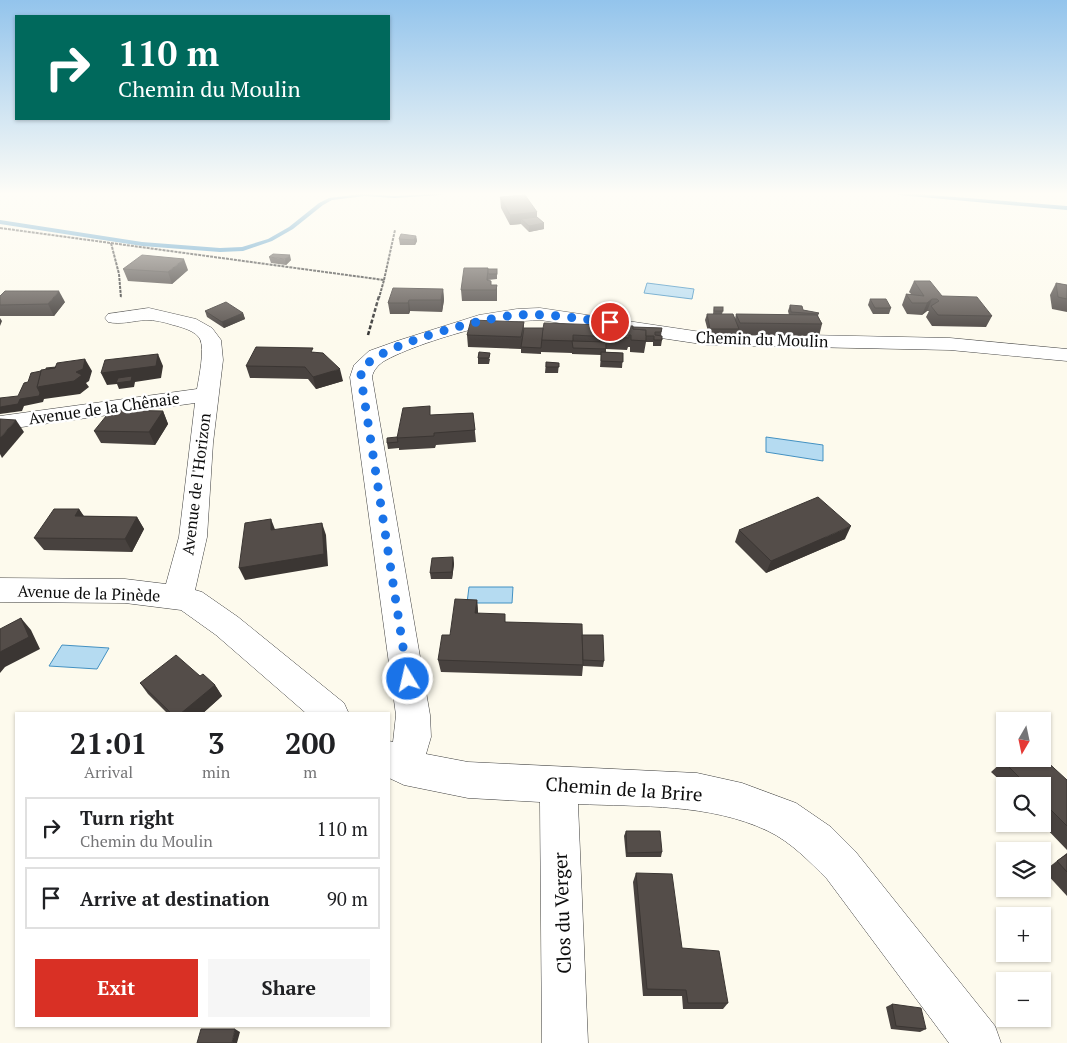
<!DOCTYPE html>
<meta charset="utf-8">
<style>
body{margin:0;font-family:"PT Serif",serif;background:#f6f6f6;color:#202124;height:100vh;display:flex;flex-direction:column;font-size:19px;white-space:nowrap}
*{box-sizing:border-box;margin:0}
p{font-size:16px;color:#757577}
.icon{flex:none;width:28px;height:28px;fill:none;stroke:currentColor;stroke-width:2;stroke-linecap:round;stroke-linejoin:round}
.map{position:relative;flex:1;overflow:hidden}
.side{position:absolute;left:15px;top:712px;width:375px;height:315px;display:flex;flex-direction:column;background:#fff;border-radius:0px;box-shadow:0 1px 4px #0004}
.side>*{flex:none}
.hud{position:absolute;left:15px;top:15px;width:375px;height:105px;border-radius:0px;box-shadow:0 1px 4px #0004;background:#00695c;color:#fff;overflow:hidden}
.needle{width:32px;rotate:189deg}
.controls{position:absolute;left:996px;top:712px;display:grid;gap:10px}
.controls a{display:grid;place-items:center;width:55px;height:55px;border-radius:0px;background:#fff;box-shadow:0 1px 4px #0004;font-size:25px}
.pin{position:absolute;display:grid;place-items:center;width:42px;height:42px;color:#fff;margin:-21px;border:2px solid #fff;border-radius:50%;box-shadow:0 1px 5px #0007}
.me{position:absolute;width:55px;margin:-28px;rotate:351deg;stroke-linejoin:round;filter:drop-shadow(0 0 4px #0008)}
.turn{display:flex;align-items:center;gap:18px;height:105px;padding:0 20px;font-size:22px}
.turn .icon{width:65px;height:65px;stroke-width:2.5}
.turn b{display:block;font-size:35px;line-height:42px}
.eta{display:flex;justify-content:space-evenly;align-items:center;height:85px;text-align:center}
.eta b{font-size:30px;font-weight:700;line-height:35px}
.primary-button{display:flex;gap:10px;margin-top:auto;padding:10px 20px}
.primary-button a{flex:1;height:58px;border-radius:0px;background:#d93025;color:#fff;font-size:20px;font-weight:700;line-height:58px;text-align:center}
.primary-button a+a{background:#f6f6f6;color:#202124}
ul{padding:0;list-style:none}
li{display:flex;align-items:center;gap:15px;height:62px;margin:0 10px 8px;padding:0 10px;border:2px solid #e0e0e0;border-radius:0px}
li div{flex:1}
li b{display:block;font-size:19px}
li em{font-style:normal}
.map>svg:first-child{display:block}
.water{fill:#b5dbf1;stroke:#4391c2}
.lines{fill:none;stroke-linecap:round;stroke-linejoin:round}
.stream{fill:#4391c2;fill-rule:evenodd}
.minor-casing{stroke:#3f3f3f;stroke-width:1}
.path-far1{stroke:#2e2e2e;stroke-width:2;stroke-dasharray:3 1;stroke-linecap:butt}
.path{stroke:#2e2e2e;stroke-width:2.5;stroke-dasharray:4 2;stroke-linecap:butt}
.minor{fill:#fff;fill-rule:evenodd}
.wall{fill:#48423f}
.shaded-wall{fill:#3b3633}
.building{fill:#544d49;stroke:#3b3633}
.route{stroke:#1a73e8;stroke-width:9;stroke-dasharray:0 16.2}
.labels{text-anchor:middle;stroke-width:5;stroke-linejoin:round;paint-order:stroke}
.street-label{font-size:16px;fill:#0c0c0c;stroke:#fff}
.near-street-label{font-size:19px;fill:#0c0c0c;stroke:#fff}
</style>
<div class="map">
<svg width="1067" height="1043" viewBox="0 0 1067 1043">
<rect width="100%" height="100%" fill="#fdfaed"/>
<!-- water -->
<g class="water">
<polygon points="647,283 694,289 692,299 644,293"/>
<polygon points="766,437 823,445 823,461 766,452"/>
<polygon points="469,587 513,587 512,603 467,603"/>
<polygon points="62,645 109,648 97,669 49,666"/>
</g>
<g class="lines">
<!-- stream -->
<g class="stream">
<polygon points="361,194 394,196 443,194 441,195 394,198 365,196 332,200 323,205 293,229 272,241 243,251 220,252 142,246 0,224 0,220 142,242 220,248 242,247 268,239 289,227 319,203 329,198"/>
<polygon points="897,194 917,194 1067,206 1067,210 899,195"/>
</g>
<!-- minor casing -->
<g class="minor-casing">
<g id="minor">
<path d="M149 308 196 319 212 328 221 340 223 360 213 443 207 537 195 590 202 592 238 617 344 703 349 714H307L216 635 181 610 125 603 0 602V578L125 579 166 584 179 537 195 403 0 430V416L197 389C199 377 205 349 200 339 196 331 181 327 173 325 164 322 155 320 146 320 133 321 120 325 108 322L105 318 108 314Z"/>
<path d="M540 308 708 333 950 338 1067 349V361L950 350 708 345 540 320C521 321 501 322 482 327 455 333 410 347 386 360 380 363 373 370 372 377L430 715 431 737 426 754 468 762 697 773 742 783 796 803 831 827 855 851 995 1026 1001 1043H949L827 879C810 862 791 842 768 831 709 803 641 807 578 804L588 1043H542L540 802 468 798 404 785 389 778V741L393 742 396 715 350 377 354 365 369 351 397 341 479 315 517 309Z"/>
</g>
</g>
<!-- path-far1 -->
<g class="path-far1">
<polyline points="0,228 384,280 379,298"/>
<polyline points="111,243 119,274 121,298"/>
<polyline points="384,280 395,230"/>
</g>
<!-- path -->
<polyline class="path" points="368,335 379,296"/>
<!-- minor -->
<use href="#minor" class="minor"/>
</g>
<!-- wall -->
<g class="wall">
<polygon points="500,197 537,212 537,217 544,223 544,229 529,232 521,224 510,225 501,208"/>
<polygon points="416,236 417,241 415,245 400,245 399,239"/>
<polygon points="269,257 291,260 286,265 271,263"/>
<polygon points="123,269 188,270 172,284 128,281"/>
<polygon points="497,269 497,279 488,280 488,281 491,285 497,285 497,301 462,301 461,290"/>
<polygon points="914,281 942,296 992,316 986,327 932,326 926,317 929,311 927,311 922,315 907,314 902,305 906,294 911,294 909,292"/>
<polygon points="1056,283 1067,285 1067,312 1052,309 1050,295"/>
<polygon points="443,289 444,300 442,312 410,311 409,314 390,314 388,303"/>
<polygon points="0,296 65,302 54,316 0,316"/>
<polygon points="870,299 891,308 889,314 873,314 868,305"/>
<polygon points="790,305 803,310 819,313 818,316 822,324 819,336 709,335 705,320 707,314 713,314 714,307 723,311 722,314 735,319 736,314 789,315 788,311"/>
<polygon points="205,311 243,313 245,319 224,328 207,317"/>
<polygon points="524,322 524,328 543,328 633,327 662,328 661,336 662,340 661,346 653,346 653,342 646,342 644,353 630,352 630,347 628,347 627,350 606,349 606,352 623,353 622,368 600,367 601,355 572,354 572,350 572,353 541,352 541,351 541,354 521,353 521,349 468,347 467,335"/>
<polygon points="314,352 343,381 316,389 308,379 250,378 246,366"/>
<polygon points="479,352 490,359 489,364 478,364 478,358"/>
<polygon points="546,362 559,363 558,373 545,373"/>
<polygon points="163,411 168,424 155,445 101,443 94,431"/>
<polygon points="473,413 476,442 436,445 435,448 399,450 399,448 388,449 387,443 432,415"/>
<polygon points="79,509 84,516 137,517 144,529 132,552 44,550 34,538"/>
<polygon points="739,530 845,539 766,573 735,542"/>
<polygon points="453,557 454,564 452,579 431,579 430,573"/>
<polygon points="477,600 478,613 506,622 582,635 604,661 603,667 583,666 582,676 441,672 438,660 450,635"/>
<polygon points="200,676 215,685 222,696 202,714 168,714 148,694 140,683"/>
<polygon points="1003,761 1067,780 1067,850 1042,824 1042,786 1006,786 991,772"/>
<polygon points="626,831 662,852 661,857 626,857 624,836"/>
<polygon points="1067,853 1067,896 1044,871"/>
<polygon points="636,873 682,948 728,1003 723,1009 683,1009 682,996 643,996 633,882"/>
<polygon points="892,1004 926,1029 920,1032 891,1029 886,1007"/>
</g>
<!-- shaded-wall -->
<g class="shaded-wall">
<polygon points="537,212 537,222 521,219 521,224 510,225 510,215"/>
<polygon points="544,223 544,229 529,232 529,226"/>
<polygon points="416,236 417,241 415,245 414,240"/>
<polygon points="290,255 291,260 286,265 285,259"/>
<polygon points="184,259 188,270 172,284 168,272"/>
<polygon points="497,285 497,301 496,290"/>
<polygon points="443,289 444,300 442,312 441,300"/>
<polygon points="59,291 65,302 54,316 48,304"/>
<polygon points="932,299 927,311 922,315 927,303"/>
<polygon points="409,300 410,311 409,314 408,303"/>
<polygon points="243,313 245,319 224,328 222,322"/>
<polygon points="0,318 2,321 0,326"/>
<polygon points="158,354 163,366 161,378 135,382 134,387 119,389 117,384 107,385 101,373"/>
<polygon points="85,359 92,371 89,381 86,383 89,387 80,394 44,399 43,402 24,406 22,411 0,414 0,407 37,387 76,372"/>
<polygon points="340,369 343,381 316,389 313,377"/>
<polygon points="163,411 168,424 155,445 149,432"/>
<polygon points="16,420 24,432 2,458 0,454 0,438"/>
<polygon points="79,509 87,522 75,516"/>
<polygon points="137,517 144,529 132,552 125,539"/>
<polygon points="271,519 276,532 271,530"/>
<polygon points="322,523 326,535 328,566 245,580 239,568"/>
<polygon points="851,526 845,539 766,573 771,561"/>
<polygon points="453,557 454,564 452,579 452,572"/>
<polygon points="477,600 478,612 476,625 475,613"/>
<polygon points="21,618 31,630 40,649 5,667 0,673 0,652"/>
<polygon points="215,685 222,696 202,714 180,714"/>
<polygon points="235,1029 240,1032 237,1043 232,1043"/>
</g>
<!-- building -->
<g class="building">
<polygon points="525,195 537,212 510,215 500,197"/>
<polygon points="537,217 544,223 529,226 521,219"/>
<polygon points="401,234 416,236 414,240 399,239"/>
<polygon points="273,254 290,255 285,259 269,257"/>
<polygon points="142,255 184,259 168,272 123,269"/>
<polygon points="464,268 488,268 487,280 491,281 491,285 497,285 496,290 461,290"/>
<rect x="488" y="269" width="9" height="5"/>
<polygon points="914,281 930,281 942,296 977,297 992,316 938,315 931,306 939,301 937,299 932,299 927,303 912,303 906,294 924,296"/>
<polygon points="1056,283 1067,285 1067,299 1058,297"/>
<polygon points="393,288 443,289 441,300 409,300 408,303 388,303"/>
<polygon points="5,291 59,291 48,304 0,305 0,296"/>
<polygon points="870,299 886,299 891,308 875,308"/>
<polygon points="226,302 243,313 222,322 205,311"/>
<polygon points="790,305 802,306 803,310 819,313 818,314 791,312"/>
<rect x="714" y="307" width="9" height="4"/>
<polygon points="707,314 733,314 739,329 710,329"/>
<polygon points="736,314 817,315 822,324 740,323"/>
<polygon points="471,320 524,322 521,337 467,335"/>
<polygon points="544,323 633,326 633,329 646,330 646,341 631,340 631,335 629,335 629,338 573,335 573,341 541,340"/>
<polygon points="633,327 662,328 661,332 655,332 655,335 662,336 662,340 654,340 654,336 646,336 646,330 633,329"/>
<polygon points="524,328 543,328 541,348 521,347"/>
<polygon points="572,341 606,342 606,349 573,348"/>
<polygon points="256,347 313,348 311,352 323,353 340,369 313,377 305,367 246,366"/>
<polygon points="479,352 490,353 489,358 478,358"/>
<polygon points="601,352 623,353 623,362 601,361"/>
<polygon points="158,354 156,366 101,373 105,360"/>
<polygon points="85,359 83,369 76,372 82,375 74,381 37,387 41,370 55,368 57,363"/>
<polygon points="546,362 559,363 559,367 546,367"/>
<polygon points="56,367 55,368 46,369 46,368"/>
<polygon points="41,371 37,387 40,393 39,396 20,399 18,404 0,407 0,398 18,396 24,383 28,382 31,373"/>
<polygon points="132,376 131,381 116,383 118,378"/>
<polygon points="430,406 430,415 473,413 475,430 434,433 434,436 397,438 403,408"/>
<polygon points="111,410 163,411 149,432 94,431"/>
<polygon points="0,419 16,420 0,438"/>
<polygon points="397,437 398,442 387,443 387,438"/>
<polygon points="818,497 851,526 771,561 739,530"/>
<polygon points="54,509 79,509 75,516 137,517 125,539 34,538"/>
<polygon points="271,519 271,530 322,523 324,554 239,568 245,523"/>
<polygon points="453,557 452,572 430,573 432,558"/>
<polygon points="455,599 477,600 475,613 505,614 505,622 582,624 583,665 438,660 442,635 450,635"/>
<polygon points="21,618 29,637 0,652 0,629"/>
<polygon points="582,635 603,635 604,661 583,660"/>
<polygon points="176,655 200,676 203,674 215,685 180,714 172,714 140,683"/>
<polygon points="1042,757 1067,780 1067,826 1042,801 1042,786 1028,786 1003,761 1006,759 1042,759"/>
<polygon points="626,831 660,831 662,852 627,853"/>
<polygon points="1067,854 1067,872 1057,861"/>
<polygon points="636,873 672,874 682,948 719,951 728,1003 688,1003 686,990 647,989"/>
<polygon points="892,1004 921,1008 926,1029 896,1026"/>
<polygon points="201,1029 235,1029 232,1043 197,1043"/>
</g>
<!-- sky -->
<linearGradient id="sky" x2="0" y2="1"><stop stop-color="#93c4ec"/><stop offset="0.57" stop-color="#fefdf7"/><stop offset="1" stop-color="#fefdf7" stop-opacity="0"/></linearGradient>
<rect width="1067" height="340" fill="url(#sky)"/>
<g class="lines">
<!-- route -->
<path class="route" d="M408 679 361 378C361 375 361 372 362 370 375 345 490 316 518 315 549 313 579 319 610 322"/>
</g>
<g class="labels">
<!-- street labels -->
<g class="street-label">
<text transform="translate(762 339) rotate(2)" y="6">Chemin du Moulin</text>
<text transform="translate(104 408) rotate(-8)" y="6">Avenue de la Chênaie</text>
<text transform="translate(196 484) rotate(-83)" y="6">Avenue de l'Horizon</text>
<text transform="translate(89 593) rotate(2)" y="6">Avenue de la Pinède</text>
</g>
<!-- near-street labels -->
<g class="near-street-label">
<text transform="translate(624 789) rotate(4)" y="7">Chemin de la Brire</text>
<text transform="translate(562 913) rotate(-92)" y="7">Clos du Verger</text>
</g>
</g>
</svg>
<div class="controls">
<a><svg class="needle" viewBox="-14 -14 28 28"><path d="M0-13l5 13h-10z" fill="#e53935"/><path d="M0 13l5-13h-10z" fill="#757577"/></svg></a>
<a><svg class="icon" aria-label="search" viewBox="0 0 24 24"><circle cx="10" cy="10" r="6"/><path d="M15 15l6 6"/></svg></a>
<a><svg class="icon" aria-label="layers" viewBox="0 0 24 24"><path d="M12 4l9 5-9 5-9-5zM3 14l9 5 9-5"/></svg></a>
<a>+</a>
<a>−</a>
</div>
<div class="pin" style="left:610px;top:322px;background:#d93025"><svg class="icon" aria-label="arrive" viewBox="0 0 24 24"><path d="M6 21V4h12l-3 4 3 4H6"/></svg></div>
<svg class="me" style="left:408px;top:679px" viewBox="-20 -20 40 40"><circle r="17" fill="#1a73e8" stroke="#fff" stroke-width="3"/><path d="M0-11L8 9 0 5-8 9z" fill="#fff"/></svg>
<div class="hud">
<div class="turn"><svg class="icon" aria-label="right" viewBox="0 0 24 24"><path d="M7 20v-9h11M14 6l5 5-5 5"/></svg><div><b>110 m</b>Chemin du Moulin</div></div>
</div>
<section class="side">
<div class="eta">
<div><b>21:01</b><p>Arrival</p></div>
<div><b>3</b><p>min</p></div>
<div><b>200</b><p>m</p></div>
</div>
<ul>
<li><svg class="icon" aria-label="right" viewBox="0 0 24 24"><path d="M7 20v-9h11M14 6l5 5-5 5"/></svg><div><b>Turn right</b><p>Chemin du Moulin</p></div><em>110 m</em></li>
<li><svg class="icon" aria-label="arrive" viewBox="0 0 24 24"><path d="M6 21V4h12l-3 4 3 4H6"/></svg><div><b>Arrive at destination</b></div><em>90 m</em></li>
</ul>
<div class="primary-button"><a>Exit</a><a>Share</a></div>
</section>
</div>
